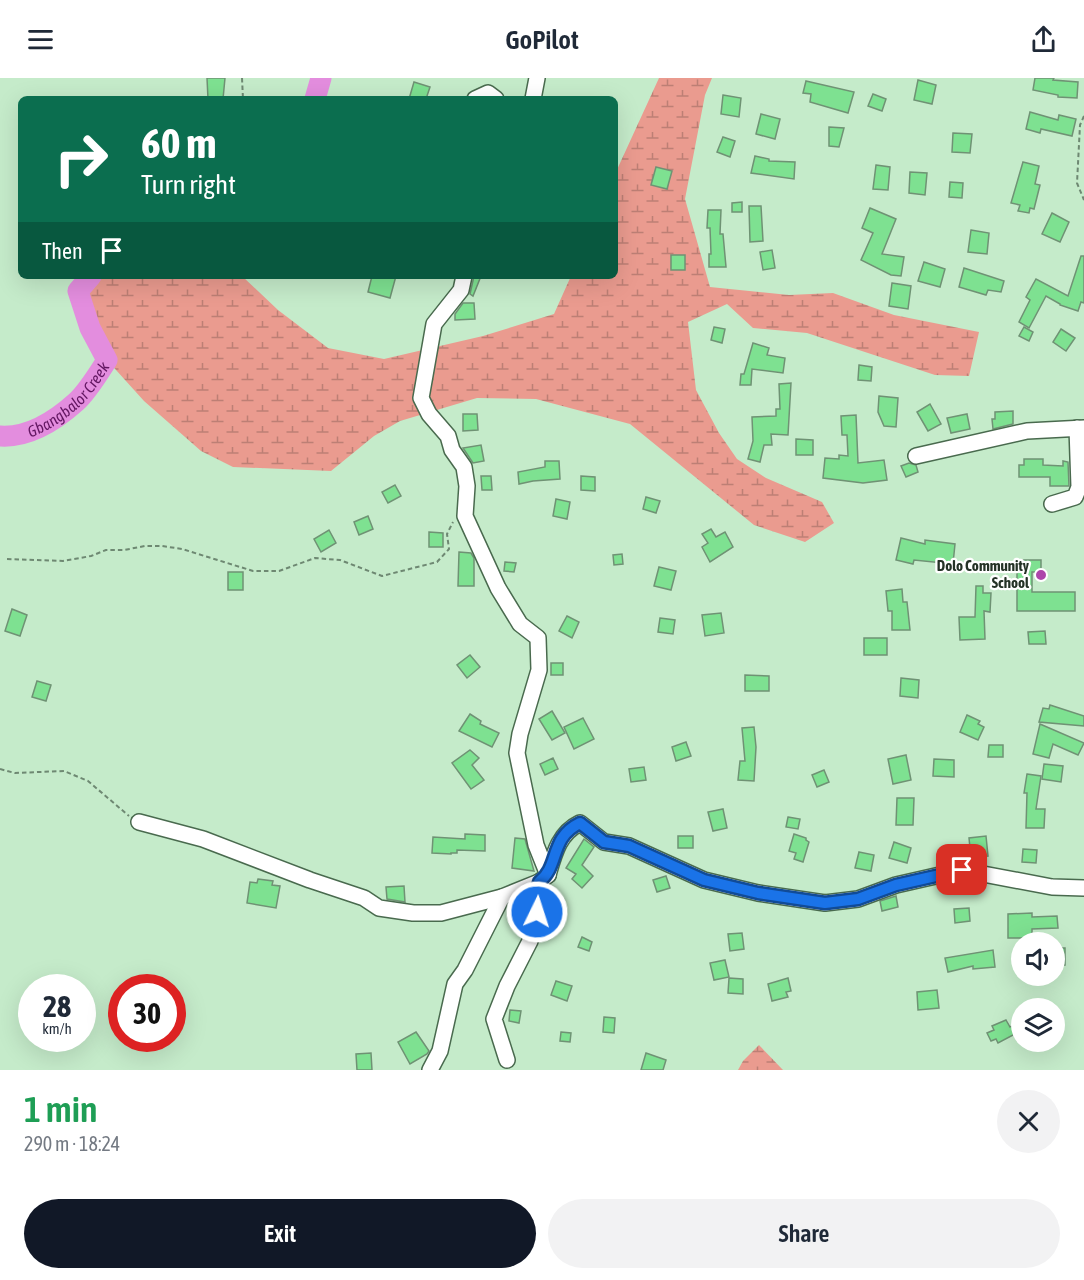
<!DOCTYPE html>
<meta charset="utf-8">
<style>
body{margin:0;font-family:"Asap Condensed",sans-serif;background:#f2f2f3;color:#1f2937;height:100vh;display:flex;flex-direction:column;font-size:22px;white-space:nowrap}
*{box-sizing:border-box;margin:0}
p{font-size:20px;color:#747a83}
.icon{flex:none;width:33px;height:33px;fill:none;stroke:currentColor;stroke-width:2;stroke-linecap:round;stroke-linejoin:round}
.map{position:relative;height:992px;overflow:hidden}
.panel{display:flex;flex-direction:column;background:#fff;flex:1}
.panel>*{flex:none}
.guide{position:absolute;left:18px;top:18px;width:600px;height:183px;border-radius:9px;box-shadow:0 6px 24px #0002;background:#0b6e4f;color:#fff;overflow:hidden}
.fabs{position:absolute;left:1011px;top:854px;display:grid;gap:12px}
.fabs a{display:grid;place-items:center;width:54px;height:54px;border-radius:50%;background:#fff;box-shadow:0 6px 24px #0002;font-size:30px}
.speed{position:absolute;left:18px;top:896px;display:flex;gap:12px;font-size:30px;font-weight:700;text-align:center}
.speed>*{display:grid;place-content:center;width:78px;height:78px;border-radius:50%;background:#fff;box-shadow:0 6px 24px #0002;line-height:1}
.speed small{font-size:15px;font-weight:400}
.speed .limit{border:9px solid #d22;background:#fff;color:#111}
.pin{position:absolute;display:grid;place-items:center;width:51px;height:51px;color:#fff;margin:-26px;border-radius:12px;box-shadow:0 3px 9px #0006}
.me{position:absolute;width:66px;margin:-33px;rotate:4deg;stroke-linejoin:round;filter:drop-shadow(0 0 4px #0008)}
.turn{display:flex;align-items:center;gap:21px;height:126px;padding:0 24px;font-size:27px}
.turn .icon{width:78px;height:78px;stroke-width:2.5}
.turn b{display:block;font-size:42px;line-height:51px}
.then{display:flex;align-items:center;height:57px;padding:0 24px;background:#0003;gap:12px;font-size:22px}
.round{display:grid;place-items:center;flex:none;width:63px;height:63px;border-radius:32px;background:#f2f2f3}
.headline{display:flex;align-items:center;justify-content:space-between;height:102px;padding:0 24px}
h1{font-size:36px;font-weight:600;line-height:45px;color:#1e9e55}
.button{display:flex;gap:12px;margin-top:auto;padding:12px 24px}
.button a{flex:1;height:69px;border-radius:36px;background:#111827;color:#fff;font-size:24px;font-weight:600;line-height:69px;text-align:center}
.button a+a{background:#f2f2f3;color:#1f2937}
header{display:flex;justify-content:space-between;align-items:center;height:78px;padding:0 24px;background:#fff;font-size:27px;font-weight:600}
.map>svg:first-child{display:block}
.wetland{fill:url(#wetland-marsh)}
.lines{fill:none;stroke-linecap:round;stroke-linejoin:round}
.river{stroke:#e38dde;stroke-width:21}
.building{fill:#7ee191;stroke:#6f9274;stroke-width:1.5}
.minor-casing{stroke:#496a4e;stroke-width:18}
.path{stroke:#6e8872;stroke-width:2;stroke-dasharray:4.5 3;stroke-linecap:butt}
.minor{stroke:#fff;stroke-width:15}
.route-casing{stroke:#114b97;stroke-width:15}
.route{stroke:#1a73e8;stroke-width:10}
.poi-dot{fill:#ad46aa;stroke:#fff;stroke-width:2}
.labels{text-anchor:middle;stroke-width:4.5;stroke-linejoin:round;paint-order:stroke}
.poi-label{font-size:15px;font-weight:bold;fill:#243226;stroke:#fff;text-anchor:end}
.water-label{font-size:16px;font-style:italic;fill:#621661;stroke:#fff}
</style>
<header><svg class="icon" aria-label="menu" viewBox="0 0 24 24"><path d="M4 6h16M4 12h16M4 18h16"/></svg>GoPilot<svg class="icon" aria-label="share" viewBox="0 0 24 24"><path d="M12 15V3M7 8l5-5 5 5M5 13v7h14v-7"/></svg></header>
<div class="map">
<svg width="1084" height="992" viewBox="0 0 1084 992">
<defs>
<pattern id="wetland-marsh" width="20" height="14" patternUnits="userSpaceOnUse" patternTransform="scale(1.5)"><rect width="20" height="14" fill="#ea9b8f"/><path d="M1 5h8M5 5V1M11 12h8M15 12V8" fill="none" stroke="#bd7f75"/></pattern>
</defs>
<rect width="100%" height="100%" fill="#c5ebca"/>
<!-- wetland -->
<g class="wetland">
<polygon points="659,0 712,0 705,17 685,121 710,209 789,217 833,215 894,237 979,254 969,298 935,297 807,255 753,250 727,226 688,244 696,312 719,355 737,381 766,400 822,424 834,445 805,464 754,447 630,346 536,321 477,320 400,343 374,358 331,393 233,389 201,373 144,323 107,282 90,250 78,213 91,198 242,198 278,232 328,270 384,281 483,258 554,236 571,198 615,198 615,96"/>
<polygon points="759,967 783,992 738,992 743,983"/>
</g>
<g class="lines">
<!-- river -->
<g class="river">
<polyline points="315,21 321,0"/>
<path id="s1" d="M0 358C28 360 56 342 76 324 88 313 98 296 107 282L90 250 78 213 91 198"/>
</g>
</g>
<!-- building -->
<g class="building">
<polygon points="207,0 225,0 223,21 208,21"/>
<polygon points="1035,0 1054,0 1053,2 1078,4 1077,20 1058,19 1058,17 1033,12"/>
<polygon points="918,2 936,7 932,26 914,22"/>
<polygon points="806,3 854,14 848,35 810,24 811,16 803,15"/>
<polygon points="414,4 430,9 426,21 409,21"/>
<polygon points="873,16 886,21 882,33 868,28"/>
<polygon points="723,17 741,20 739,39 721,36"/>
<polygon points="1030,34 1058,42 1059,37 1076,41 1072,58 1041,51 1040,55 1026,51"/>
<polygon points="761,36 780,41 775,61 756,56"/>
<polygon points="829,49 844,50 839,69 829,68"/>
<polygon points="953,55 972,56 970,75 952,74"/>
<polygon points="723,59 735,63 730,79 717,74"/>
<polygon points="755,78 769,81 769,83 795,84 794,101 751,95"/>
<polygon points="1023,84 1039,88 1035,106 1040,107 1034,131 1030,130 1029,135 1018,133 1020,127 1011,125"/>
<polygon points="876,87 890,89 888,112 873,111"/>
<polygon points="656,89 672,93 667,111 651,107"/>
<polygon points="910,94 927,95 925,117 909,115"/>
<polygon points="950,104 963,105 962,120 949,119"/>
<polygon points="742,124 742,134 732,134 732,125"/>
<polygon points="749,128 761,128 763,163 750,164"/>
<polygon points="870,130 896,141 882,176 904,179 901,198 891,197 861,182 873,155 862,150"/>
<polygon points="708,132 721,132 720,156 723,156 726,189 709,189 709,176 711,176 710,150 707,150"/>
<polygon points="1052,135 1069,144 1060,164 1042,156"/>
<polygon points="971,152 989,155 987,176 968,174"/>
<polygon points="772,172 775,190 763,192 760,174"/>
<rect x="671" y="177" width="14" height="15"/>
<polygon points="1081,178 1084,178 1084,225 1081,224 1078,233 1060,227 1060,226 1046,218 1029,250 1019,244 1030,222 1026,219 1036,201 1068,218"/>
<polygon points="924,184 945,191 940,209 918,203"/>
<polygon points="964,190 1004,203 1001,214 988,212 986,217 959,209"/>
<polygon points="372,198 396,198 390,220 368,214"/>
<polygon points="474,198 481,198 473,218 470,216"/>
<polygon points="892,205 911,208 908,231 889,228"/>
<polygon points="463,225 474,225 475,241 455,242 455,236"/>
<polygon points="714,249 725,251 722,265 711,262"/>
<polygon points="1024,249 1033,254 1029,263 1019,258"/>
<polygon points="1061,251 1075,260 1066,273 1053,264"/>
<polygon points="753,265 769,270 767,277 785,280 783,295 752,291 751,307 740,307 741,296 744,296"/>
<polygon points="859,287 872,289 871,303 858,302"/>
<polygon points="791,305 788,357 771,356 772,367 764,367 760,384 748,381 753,363 752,339 776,338 776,331 780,331 779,306"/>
<polygon points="879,318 898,320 896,349 884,348 878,334"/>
<polygon points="930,326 941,346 928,353 917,334"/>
<polygon points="1013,333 1013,346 993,351 992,341 995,341 995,334"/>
<polygon points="463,336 477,336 478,352 463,353"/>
<polygon points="967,336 970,351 951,355 947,340"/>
<polygon points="856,337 858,385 884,382 887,402 863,405 823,400 825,380 839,381 839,377 848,378 847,357 842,357 841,338"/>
<polygon points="796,361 813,362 813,377 796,377"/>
<polygon points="481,367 484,383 473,385 463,370"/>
<polygon points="1024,381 1043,381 1043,387 1063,388 1063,383 1068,384 1069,408 1050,408 1050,399 1019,399 1019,387 1024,387"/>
<polygon points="545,383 559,383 560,401 533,403 519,406 518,394 545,389"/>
<polygon points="909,385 916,387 918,394 906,399 901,388"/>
<polygon points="481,398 491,398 492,412 482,412"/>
<polygon points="581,398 595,399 595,413 581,412"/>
<polygon points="395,407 401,418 388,425 382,414"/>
<polygon points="646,419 660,423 656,435 643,431"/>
<polygon points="556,421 570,424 567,441 553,438"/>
<polygon points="368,438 373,451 359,457 354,444"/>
<polygon points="711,451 716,459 725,454 733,469 710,484 702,469 708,465 702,456"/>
<polygon points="329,452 336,465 321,474 314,461"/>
<polygon points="429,454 443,455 443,469 429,469"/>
<polygon points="901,460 925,466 925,462 955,466 953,486 914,482 913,486 896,482"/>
<polygon points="459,474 471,475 474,480 474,508 458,508"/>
<polygon points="622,476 623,486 614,487 613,477"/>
<polygon points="1017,482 1041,482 1041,494 1032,494 1032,514 1075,514 1075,533 1017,533"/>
<polygon points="505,484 516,485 514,494 504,493"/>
<polygon points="659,489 676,493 671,512 654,508"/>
<rect x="228" y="494" width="15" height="18"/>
<polygon points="976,508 983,508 983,515 991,515 990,534 984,533 985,561 960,562 959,539 975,539"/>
<polygon points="902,511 903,524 907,524 910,552 892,552 892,533 888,533 886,513"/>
<polygon points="12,531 27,537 20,558 5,553"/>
<polygon points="721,535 724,555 705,558 702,537"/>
<polygon points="567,538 579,544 572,560 559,553"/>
<polygon points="660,540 675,542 673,556 658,554"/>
<polygon points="1045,553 1046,566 1029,566 1028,554"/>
<rect x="864" y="560" width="23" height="17"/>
<polygon points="470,577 480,589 467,600 457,587"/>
<rect x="551" y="585" width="12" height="12"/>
<polygon points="745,597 769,598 769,613 745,613"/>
<polygon points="901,600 919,602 918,620 900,618"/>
<polygon points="37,603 51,607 46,623 32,619"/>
<polygon points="1050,627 1084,638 1084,648 1039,644 1043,630 1049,631"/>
<polygon points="552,633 565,655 552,662 539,641"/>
<polygon points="470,636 481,643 480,646 499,655 492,669 459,653"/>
<polygon points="967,637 980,643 978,646 984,649 978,662 960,654"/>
<polygon points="583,640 594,661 574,671 564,649"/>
<polygon points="1040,646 1084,665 1078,677 1053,666 1049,680 1033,676"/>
<polygon points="754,649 756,669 754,703 738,702 740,683 745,683 742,650"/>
<polygon points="686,664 691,678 676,683 672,669"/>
<polygon points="989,667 1003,667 1003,679 988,679"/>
<polygon points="470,672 479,680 472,687 484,702 471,711 452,685"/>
<polygon points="906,677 911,702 893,706 888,681"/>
<polygon points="553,680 558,691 545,697 540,686"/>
<polygon points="934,681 954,682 954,699 933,698"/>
<polygon points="1044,686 1063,688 1061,704 1042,701"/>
<polygon points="644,689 646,702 631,704 629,691"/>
<polygon points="824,692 829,704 817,709 812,697"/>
<polygon points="1027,696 1041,698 1036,731 1045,731 1044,750 1026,750 1027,715 1024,715"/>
<polygon points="897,720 914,720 913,747 896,747"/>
<polygon points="723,731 727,750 713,753 708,734"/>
<polygon points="788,739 800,741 798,751 786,749"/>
<polygon points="465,756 485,757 485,773 457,772 457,775 451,775 451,776 432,775 433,759 465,761"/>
<polygon points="794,756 806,760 806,762 809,764 803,784 794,781 796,775 789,773"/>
<rect x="678" y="758" width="15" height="12"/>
<polygon points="986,758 988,778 971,780 969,760"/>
<polygon points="515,760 525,761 534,793 512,790"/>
<polygon points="584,761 594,769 582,787 593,798 582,810 572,801 576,796 566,790"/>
<polygon points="894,764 911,770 907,785 889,780"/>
<polygon points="1023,771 1037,772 1036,785 1022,784"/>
<polygon points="859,774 874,777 871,793 855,790"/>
<polygon points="666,798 670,810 657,814 653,802"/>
<polygon points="258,801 273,803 272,807 280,808 276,830 247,825 250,804 257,805"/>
<polygon points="404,808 405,824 387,821 386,809"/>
<polygon points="896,818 898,829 882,833 880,823"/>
<polygon points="969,830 970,843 955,845 954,831"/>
<polygon points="1032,835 1032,839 1057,838 1058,850 1032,851 1032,860 1008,860 1008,836"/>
<polygon points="742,855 744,871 730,873 728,856"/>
<polygon points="582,859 592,864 589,873 578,869"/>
<rect x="1054" y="870" width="11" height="17"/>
<polygon points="993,872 995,889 973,891 973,888 948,894 945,880"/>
<polygon points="725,882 729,899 714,902 710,885"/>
<polygon points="729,900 743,901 743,916 728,915"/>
<polygon points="788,900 791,913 786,914 788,919 772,923 768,906"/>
<polygon points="556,903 572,908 567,923 551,917"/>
<polygon points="937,912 939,930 918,932 917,914"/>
<polygon points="510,932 521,933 519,945 509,943"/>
<polygon points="604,939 615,940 614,955 603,954"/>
<polygon points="1006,942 1010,949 1013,947 1017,955 998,965 996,961 991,963 987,955 994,952 992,948"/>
<polygon points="416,954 429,973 427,976 410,986 398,964"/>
<polygon points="561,954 571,955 570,964 560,963"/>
<polygon points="371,975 372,992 357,992 356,976"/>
<polygon points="646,975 666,982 663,992 641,992"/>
</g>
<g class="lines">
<!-- minor casing -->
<g class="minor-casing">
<g id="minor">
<polyline points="475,21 488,15 496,21"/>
<polyline points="533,21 537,0"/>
<polyline points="464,198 461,212 434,246 421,320 429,336 448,358 452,372 464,389 467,408 465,438 498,510 520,546 538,560 539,592 520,656 517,675 536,767 548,797 539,804 537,834 530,863 507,908 494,941 507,982"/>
<polyline points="916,378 1027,353 1084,350"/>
<polyline points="1052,426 1075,419 1079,409 1077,350"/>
<polyline points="139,744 203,761 310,802 364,820 379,830 413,835 441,835 502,819"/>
<path d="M548 797C554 776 559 755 580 745L604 764 629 768 704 802 758 815 825 825 858 821 896 807 962 792 1052 809 1084 810"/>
<polyline points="430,992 440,973 455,906 465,892 502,819 539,804"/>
</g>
</g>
<!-- path -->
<g class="path">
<polyline points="242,0 243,21"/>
<polyline points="1084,38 1080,47 1077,105 1084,122"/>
<polyline points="7,481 63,483 91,478 106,472 124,472 145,468 162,468 182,471 253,493 279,493 315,480 340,482 382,498 437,484 449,471 447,456 453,444"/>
<polyline points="0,691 15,695 64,693 88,703 129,738"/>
</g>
<!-- minor -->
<use href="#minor" class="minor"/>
</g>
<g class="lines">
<!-- route casing -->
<g class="route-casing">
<path id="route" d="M537 834 539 804C560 788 549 760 580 745L604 764 629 768 704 802 758 815 825 825 858 821 896 807 962 792"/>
</g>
<!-- route -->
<use href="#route" class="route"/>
</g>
<!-- markers -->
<circle class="poi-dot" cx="1041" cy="497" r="6"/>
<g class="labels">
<!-- poi labels -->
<g class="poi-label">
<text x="1029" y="493">Dolo Community<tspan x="1029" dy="17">School</tspan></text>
</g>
<!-- water labels -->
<g class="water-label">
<text dy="6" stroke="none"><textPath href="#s1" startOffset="81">Gbangbalor Creek</textPath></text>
</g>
</g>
</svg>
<div class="fabs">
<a><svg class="icon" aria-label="sound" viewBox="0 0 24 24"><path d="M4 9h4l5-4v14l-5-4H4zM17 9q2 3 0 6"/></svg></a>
<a><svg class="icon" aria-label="layers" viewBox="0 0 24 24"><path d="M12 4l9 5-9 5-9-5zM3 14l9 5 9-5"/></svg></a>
</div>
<div class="speed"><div>28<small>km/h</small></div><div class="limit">30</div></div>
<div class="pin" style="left:962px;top:792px;background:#d93025"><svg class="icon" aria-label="arrive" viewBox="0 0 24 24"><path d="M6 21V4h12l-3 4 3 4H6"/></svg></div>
<svg class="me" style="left:537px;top:834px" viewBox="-20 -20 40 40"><circle r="17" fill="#1a73e8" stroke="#fff" stroke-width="3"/><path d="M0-11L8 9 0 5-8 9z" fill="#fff"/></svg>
<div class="guide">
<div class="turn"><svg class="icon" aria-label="right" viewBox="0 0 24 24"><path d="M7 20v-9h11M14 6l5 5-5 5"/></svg><div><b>60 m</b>Turn right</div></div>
<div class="then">Then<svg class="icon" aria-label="arrive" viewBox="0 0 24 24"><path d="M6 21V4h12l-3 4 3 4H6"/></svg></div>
</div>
</div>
<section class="panel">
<div class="headline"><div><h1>1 min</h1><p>290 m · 18:24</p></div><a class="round"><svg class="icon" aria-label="close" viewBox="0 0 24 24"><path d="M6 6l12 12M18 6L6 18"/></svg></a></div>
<div class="button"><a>Exit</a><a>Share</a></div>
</section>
